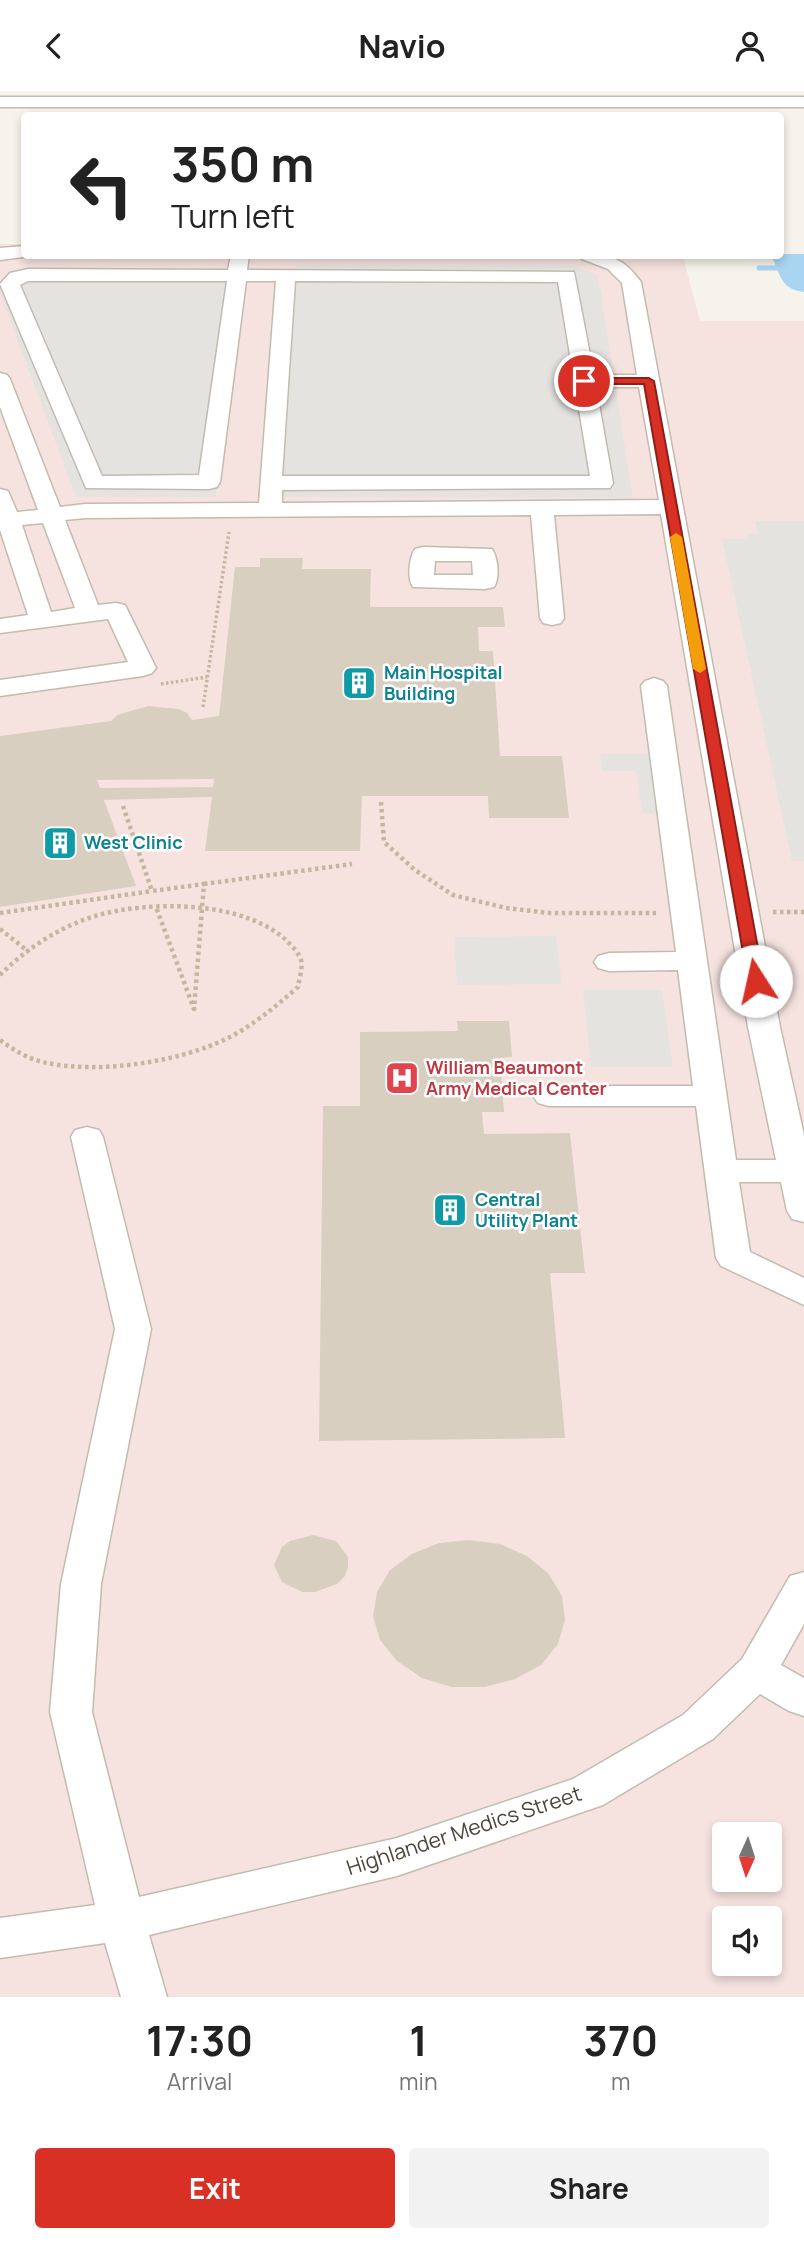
<!DOCTYPE html>
<style>
body{margin:0;font-family:Manrope,sans-serif;background:#f2f2f2;color:#222;height:100vh;display:flex;flex-direction:column;font-size:26px;white-space:nowrap}
*{box-sizing:border-box;margin:0}
p{font-size:23px;color:#767676}
.icon{flex:none;width:38px;height:38px;fill:none;stroke:currentColor;stroke-width:2;stroke-linecap:round;stroke-linejoin:round}
.map{position:relative;height:1906px;overflow:hidden}
.sheet{display:flex;flex-direction:column;background:#fff;flex:1}
.sheet>*{flex:none}
.top-card{position:absolute;left:21px;top:21px;width:763px;height:147px;border-radius:7px;box-shadow:0 4px 10px #0003;background:#fff;color:#222;overflow:hidden}
.needle{width:46px;rotate:183deg}
.buttons{position:absolute;left:712px;top:1731px;display:grid;gap:14px}
.buttons a{display:grid;place-items:center;width:70px;height:70px;border-radius:7px;background:#fff;box-shadow:0 4px 10px #0003;font-size:35px}
.pin{position:absolute;display:grid;place-items:center;width:60px;height:60px;color:#fff;margin:-30px;border:4px solid #fff;border-radius:50%;box-shadow:0 2px 7px #0007}
.me{position:absolute;width:77px;margin:-38px;rotate:350deg;stroke-linejoin:round;filter:drop-shadow(0 0 5px #0008)}
.turn{display:flex;align-items:center;gap:24px;height:147px;padding:0 35px;font-size:32px}
.turn .icon{width:91px;height:91px;stroke-width:2.5}
.turn b{display:block;font-size:49px;line-height:60px}
.eta{display:flex;justify-content:space-evenly;align-items:center;height:119px;text-align:center}
.eta b{font-size:42px;font-weight:700;line-height:49px}
.action{display:flex;gap:14px;margin-top:auto;padding:14px 35px}
.action a{flex:1;height:80px;border-radius:7px;background:#d93025;color:#fff;font-size:28px;font-weight:700;line-height:80px;text-align:center}
.action a+a{background:#f2f2f2;color:#222}
header{display:flex;justify-content:space-between;align-items:center;height:91px;padding:0 35px;background:#fff;font-size:32px;font-weight:700}
.map>svg:first-child{display:block}
.medical{fill:#f6e3e0;fill-rule:evenodd}
.parking{fill:#e5e3e0}
.water{fill:#a9d4f2}
.lines{fill:none;stroke-linecap:round;stroke-linejoin:round}
.stream{stroke:#a9d4f2;stroke-width:5}
.building{fill:#d8cfc1;fill-rule:evenodd}
.minor-casing{stroke:#c2bbae;stroke-width:3}
.path-far1{stroke:#c4b79f;stroke-width:3.5;stroke-dasharray:2.5 2.5;stroke-linecap:butt}
.path{stroke:#c4b79f;stroke-width:4.5;stroke-dasharray:3.5 3.5;stroke-linecap:butt}
.minor{fill:#fff;fill-rule:evenodd}
.route{fill:#d93025;stroke:#8d1f18;stroke-width:2}
.slow{fill:#f59e0b}
.labels{text-anchor:middle;stroke-width:5;stroke-linejoin:round;paint-order:stroke}
.culture-label{font-size:18px;font-weight:bold;fill:#0d838f;stroke:#fff;text-anchor:start}
.health-label{font-size:18px;font-weight:bold;fill:#be3a42;stroke:#fff;text-anchor:start}
.near-street-label{font-size:21px;fill:#4b4439;stroke:#fff}
</style>
<header><svg class="icon" aria-label="back" viewBox="0 0 24 24"><path d="M15 5l-7 7 7 7"/></svg>Navio<svg class="icon" aria-label="person" viewBox="0 0 24 24"><circle cx="12" cy="8" r="4"/><path d="M4 21q1-7 8-7t8 7"/></svg></header>
<div class="map">
<svg width="804" height="1906" viewBox="0 0 804 1906">
<rect width="100%" height="100%" fill="#f6f3ec"/>
<!-- medical -->
<path class="medical" d="M0 153H24V164L683 165 700 230H804V1906H0ZM724 1743H770V1788H724ZM724 1827H770V1872H724Z"/>
<!-- parking -->
<g class="parking">
<polygon points="296,174 574,175 598,184 633,407 273,406"/>
<polygon points="30,178 246,178 216,406 76,406 0,203 0,192"/>
<polygon points="755,430 804,430 804,770 792,770 722,448 748,448 747,443 758,443"/>
<polygon points="600,663 656,663 665,723 642,722 636,680 602,680"/>
<polygon points="556,845 562,893 457,894 454,846"/>
<polygon points="583,899 662,899 673,976 591,976"/>
</g>
<!-- water -->
<path class="water" d="M783 163H804V201C782 198 781 187 773 168Z"/>
<g class="lines">
<!-- stream -->
<polyline class="stream" points="759,177 777,177"/>
</g>
<!-- building -->
<g class="building">
<path d="M260 467H303L302 478H371L370 516H503L505 536H478L479 560H493L500 665H562L569 727H489L488 705H362L360 760H205L212 706 104 709 136 795 0 816V645L111 630 117 624 148 615 179 618 187 622 192 629 219 625 235 476H260ZM214 688 213 696 100 697 97 689Z"/>
<polygon points="457,930 509,930 512,966 500,967 504,1021 482,1021 484,1043 570,1042 585,1182 550,1182 565,1347 319,1350 323,1015 360,1015 360,941 458,940"/>
<polygon points="313,1444 336,1450 348,1466 348,1476 345,1485 337,1493 315,1501 302,1501 282,1491 274,1474 282,1456 290,1450"/>
<polygon points="469,1449 500,1453 527,1465 548,1482 562,1505 565,1529 558,1553 541,1574 515,1588 485,1596 452,1596 422,1587 397,1570 380,1549 373,1525 377,1501 390,1479 412,1463 439,1452"/>
</g>
<g class="lines">
<!-- minor casing -->
<g class="minor-casing">
<g id="minor">
<rect x="0" y="6" width="804" height="10"/>
<polygon points="24,155 24,164 31,165 0,169 0,157"/>
<path d="M231 164H249L247 179 574 181 594 284H637L622 192 608 178 582 168 580 164C610 164 622 165 641 191L780 936 804 1044V1131L792 1128 787 1120 781 1091H739L750 1161 804 1187V1214L721 1175 716 1167 696 1015H549L538 1012 533 1005 538 998 549 995H693L678 879 609 880 598 877 594 871 598 865 609 862 676 861 641 595 645 590 654 587 663 590 667 595 736 1069H776L748 936 661 423 554 424 564 527 561 532 552 534 543 532 540 527 531 424 85 427 65 429 98 514 116 512 125 514 156 577 152 582 143 585 0 605V589L128 571 108 528 0 542V528L28 524 0 439V398L8 400 17 421 38 419 0 316V282L7 284 10 288 60 416 85 413 259 412 276 190H246L220 391 217 396 209 398 86 397 0 193 10 182 28 178 228 179ZM28 190H227L199 384 102 385 20 194ZM295 190 558 191 590 385H282ZM596 296H639L659 409 282 412V399L610 397 613 392ZM43 432 75 517 51 521 22 434Z"/>
<path d="M423 456 492 458C498 467 500 487 494 496L485 498 413 496C407 487 409 467 415 458ZM435 470H472L473 484H434Z"/>
<polygon points="87,1036 99,1039 103,1046 151,1238 101,1493 92,1621 139,1806 397,1747 573,1688 683,1624 742,1568 790,1485 804,1481 804,1533 781,1574 804,1587 804,1625 789,1620 760,1603 713,1648 603,1714 397,1785 149,1844 167,1906 121,1906 105,1852 0,1867 0,1827 95,1814 50,1621 61,1493 115,1238 71,1046 75,1039"/>
</g>
</g>
<!-- path-far1 -->
<g class="path-far1">
<polyline points="161,593 207,586"/>
<polyline points="203,616 229,441"/>
</g>
<!-- path -->
<g class="path">
<polyline points="381,711 384,751 415,779 453,804 506,817 549,822 656,822"/>
<polyline points="123,715 152,800 204,793 194,918 156,816"/>
<polyline points="204,793 352,773"/>
<polyline points="773,821 804,821"/>
<polyline points="0,822 152,800"/>
<polyline points="0,838 29,861"/>
<path d="M0 884C26 858 59 836 95 825 149 809 247 809 289 852 294 857 299 863 301 869 303 878 299 888 298 896 276 915 254 934 228 947 180 971 96 984 43 971 26 967 14 959 0 949"/>
</g>
<!-- minor -->
<use href="#minor" class="minor"/>
</g>
<!-- route -->
<polygon class="route" points="649,287 654,290 764,890 756,894 748,890 644,293 584,293 579,290 584,287"/>
<!-- slow -->
<polygon class="slow" points="676,442 682,446 706,578 700,582 693,578 670,446"/>
<!-- icons -->
<defs>
<g id="building-square" transform="scale(1.75)"><rect x="-9" y="-9" width="18" height="18" rx="4" fill="#0f9aa8" stroke="#fff"/><path d="M-4-6H4V6H1V3H-1V6H-4ZM-2.5-4.3h1.7v1.8h-1.7ZM.8-4.3h1.7v1.8H.8ZM-2.5-1h1.7V.8h-1.7ZM.8-1h1.7V.8H.8Z" fill="#fff"/></g>
<g id="hospital-square" transform="scale(1.75)"><rect x="-9" y="-9" width="18" height="18" rx="4" fill="#e0444e" stroke="#fff"/><path d="M-5-5h3v3.5h4V-5h3V5h-3V1.5h-4V5h-3Z" fill="#fff"/></g>
</defs>
<g fill-rule="evenodd">
<use href="#building-square" x="359" y="592"/>
<use href="#building-square" x="60" y="752"/>
<use href="#hospital-square" x="402" y="987"/>
<use href="#building-square" x="450" y="1119"/>
</g>
<g class="labels">
<!-- culture labels -->
<g class="culture-label">
<text x="384" y="588">Main Hospital<tspan x="384" dy="21">Building</tspan></text>
<text x="84" y="758">West Clinic</text>
<text x="475" y="1115">Central<tspan x="475" dy="21">Utility Plant</tspan></text>
</g>
<!-- health labels -->
<g class="health-label">
<text x="426" y="983">William Beaumont<tspan x="426" dy="21">Army Medical Center</tspan></text>
</g>
<!-- near-street labels -->
<g class="near-street-label">
<text transform="translate(464 1740) rotate(-18)" y="7">Highlander Medics Street</text>
</g>
</g>
</svg>
<div class="buttons">
<a><svg class="needle" viewBox="-14 -14 28 28"><path d="M0-13l5 13h-10z" fill="#e53935"/><path d="M0 13l5-13h-10z" fill="#767676"/></svg></a>
<a><svg class="icon" aria-label="sound" viewBox="0 0 24 24"><path d="M4 9h4l5-4v14l-5-4H4zM17 9q2 3 0 6"/></svg></a>
</div>
<div class="pin" style="left:584px;top:290px;background:#d93025"><svg class="icon" aria-label="arrive" viewBox="0 0 24 24"><path d="M6 21V4h12l-3 4 3 4H6"/></svg></div>
<svg class="me" style="left:756px;top:890px" viewBox="-20 -20 40 40"><circle r="19" fill="#fff"/><path d="M0-13L10 11 0 6-10 11z" fill="#d93025"/></svg>
<div class="top-card">
<div class="turn"><svg class="icon" aria-label="left" viewBox="0 0 24 24"><path d="M17 20v-9H6M10 6l-5 5 5 5"/></svg><div><b>350 m</b>Turn left</div></div>
</div>
</div>
<section class="sheet">
<div class="eta">
<div><b>17:30</b><p>Arrival</p></div>
<div><b>1</b><p>min</p></div>
<div><b>370</b><p>m</p></div>
</div>
<div class="action"><a>Exit</a><a>Share</a></div>
</section>
